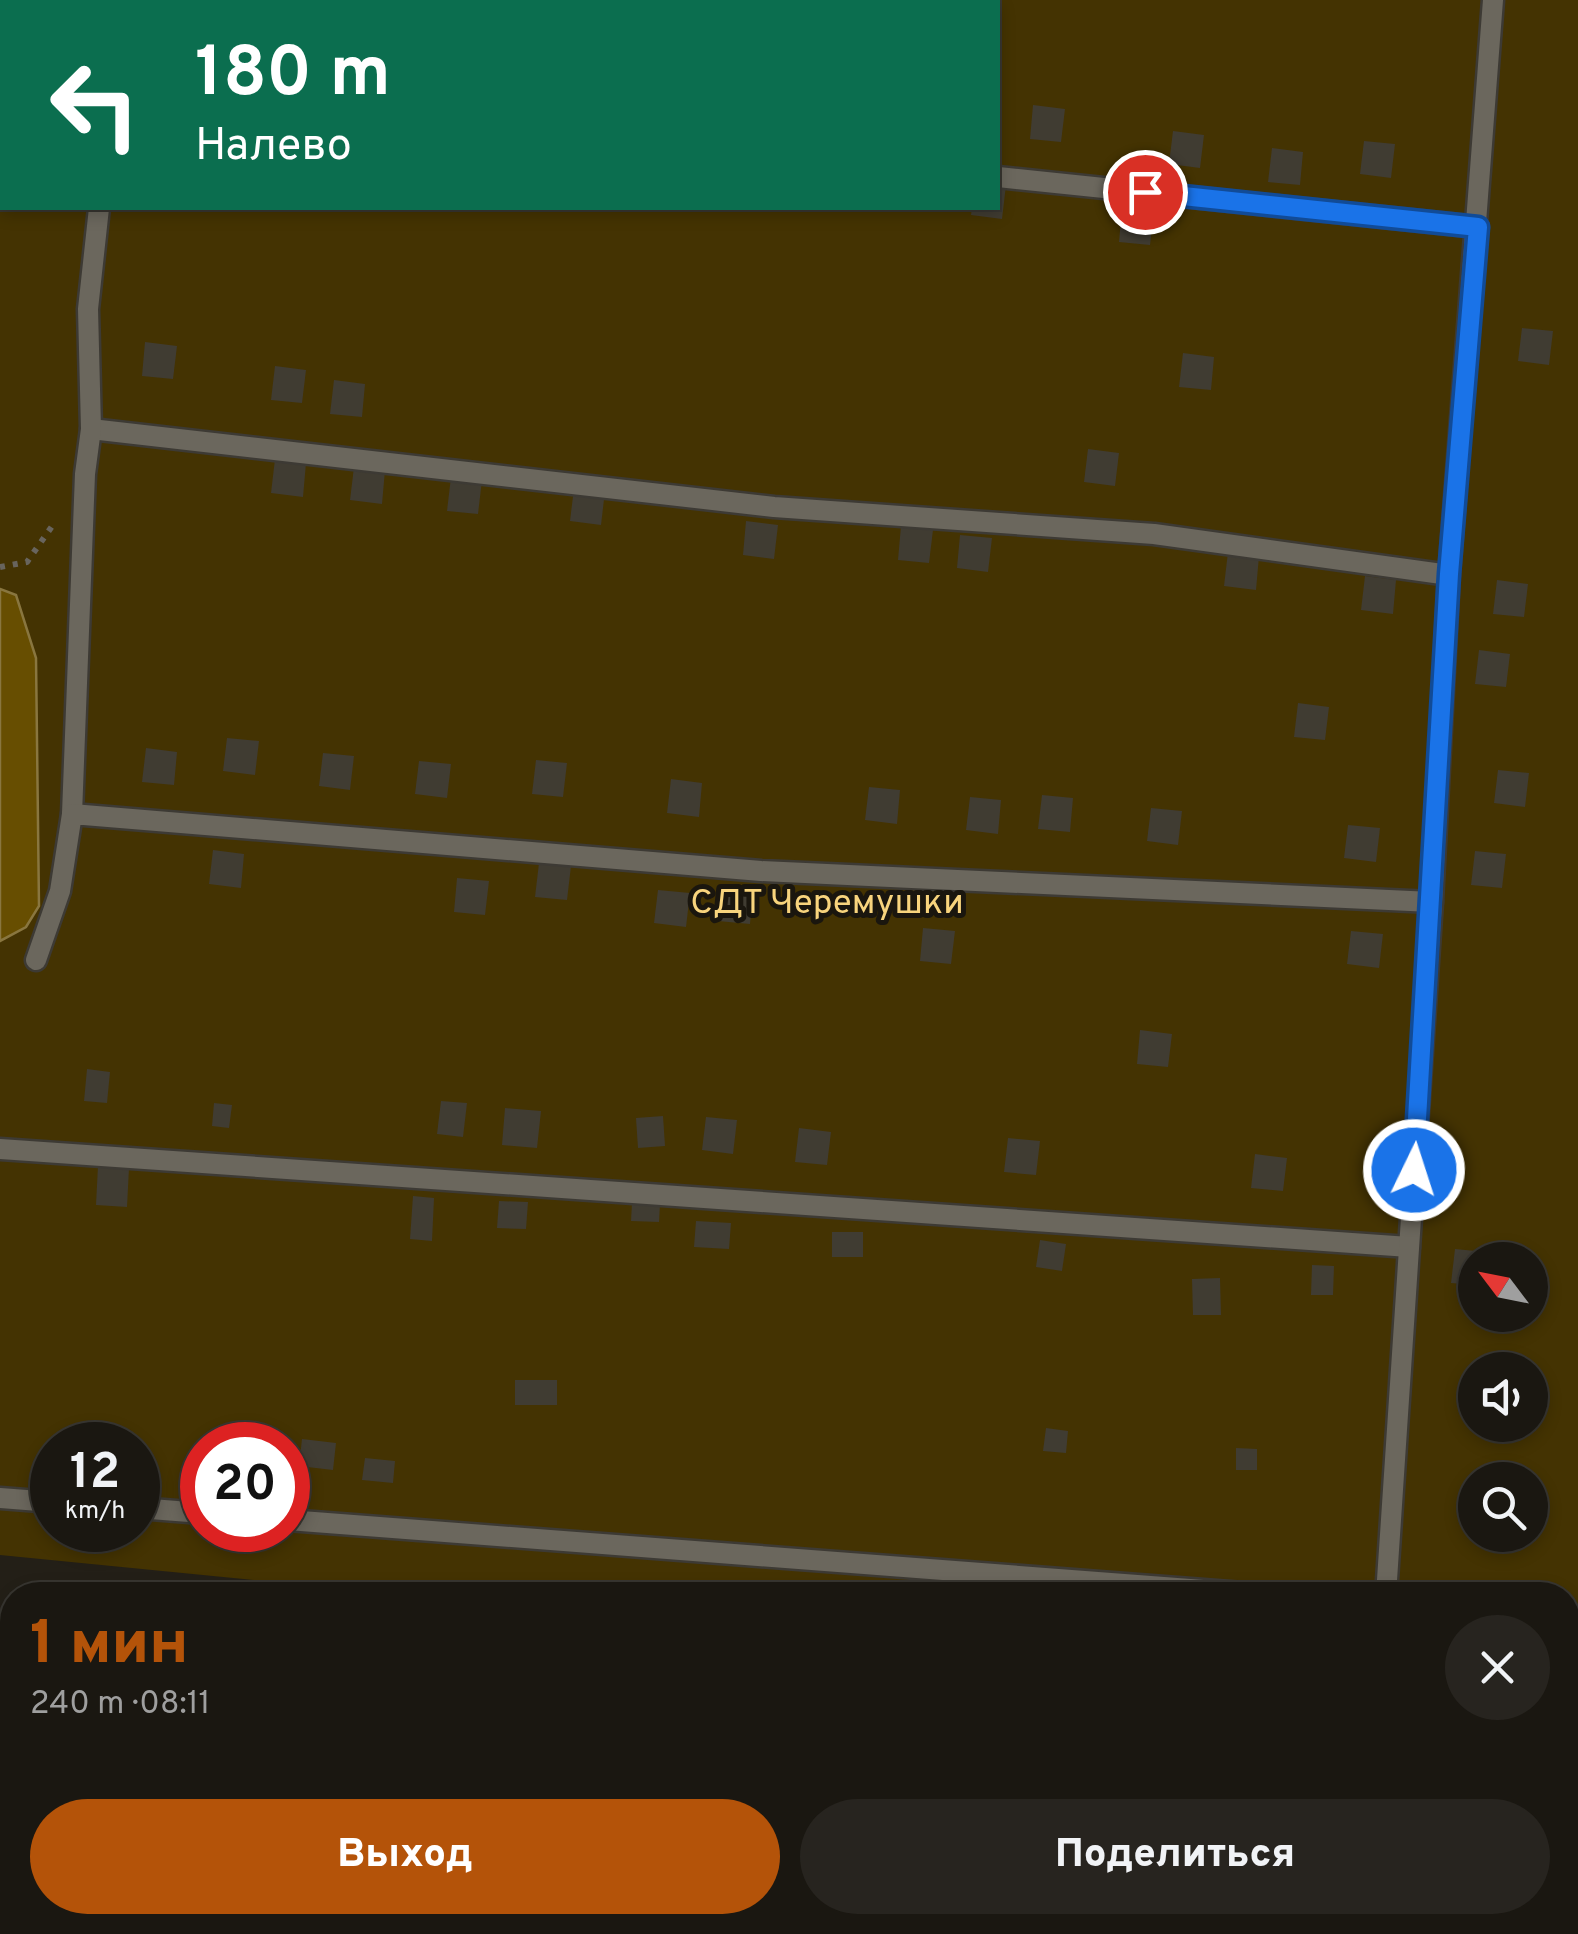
<!DOCTYPE html>
<html lang="ru">
<meta charset="utf-8">
<style>
body{margin:0;font-family:Overpass,sans-serif;background:#27241f;color:#f1f3f6;height:100vh;display:flex;flex-direction:column;font-size:38px;white-space:nowrap}
*{box-sizing:border-box;margin:0}
p{font-size:32px;color:#9f9f9f}
.icon{flex:none;width:55px;height:55px;fill:none;stroke:currentColor;stroke-width:2;stroke-linecap:round;stroke-linejoin:round}
.map{position:relative;flex:1;overflow:hidden}
.panel{position:absolute;left:0px;top:1582px;width:1580px;height:352px;display:flex;flex-direction:column;background:#1a1711;border-radius:40px 40px 0 0;box-shadow:0 5px 15px #0003,0 0 0 2px #383631}
.panel>*{flex:none}
.guide{position:absolute;left:0px;top:0px;width:1000px;height:210px;box-shadow:0 5px 15px #0003,0 0 0 2px #383631;background:#0b6e4f;color:#fff;overflow:hidden}
.needle{width:65px;rotate:302deg}
.controls{position:absolute;left:1458px;top:1242px;display:grid;gap:20px}
.controls a{display:grid;place-items:center;width:90px;height:90px;border-radius:50%;background:#1a1711;box-shadow:0 5px 15px #0003,0 0 0 2px #383631;font-size:50px}
.speed{position:absolute;left:30px;top:1422px;display:flex;gap:20px;font-size:50px;font-weight:700;text-align:center}
.speed>*{display:grid;place-content:center;width:130px;height:130px;border-radius:50%;background:#1a1711;box-shadow:0 5px 15px #0003,0 0 0 2px #383631;line-height:1}
.speed small{font-size:25px;font-weight:400}
.speed .limit{border:15px solid #d22;background:#fff;color:#111}
.pin{position:absolute;display:grid;place-items:center;width:85px;height:85px;color:#fff;margin:-42px;border:5px solid #fff;border-radius:50%;box-shadow:0 2px 10px #0007}
.me{position:absolute;width:110px;margin:-55px;rotate:4deg;stroke-linejoin:round;filter:drop-shadow(0 0 8px #0008)}
.turn{display:flex;align-items:center;gap:35px;height:210px;padding:0 30px;font-size:45px}
.turn .icon{width:130px;height:130px;stroke-width:2.5}
.turn b{display:block;font-size:70px;line-height:85px}
.round{display:grid;place-items:center;flex:none;width:105px;height:105px;border-radius:52px;background:#27241f}
.headline{display:flex;align-items:center;justify-content:space-between;height:170px;padding:0 30px}
h1{font-size:60px;font-weight:800;line-height:75px;color:#b45309}
.button{display:flex;gap:20px;margin-top:auto;padding:20px 30px}
.button a{flex:1;height:115px;border-radius:60px;background:#b45309;color:#fff;font-size:40px;font-weight:800;line-height:115px;text-align:center}
.button a+a{background:#27241f;color:#f1f3f6}
.map>svg:first-child{display:block}
.green{fill:#443302;fill-rule:evenodd}
.water{fill:#674e01;stroke:#89763f;stroke-width:2.5}
.building{fill:#403c32}
.lines{fill:none;stroke-linecap:round;stroke-linejoin:round}
.lane-casing{stroke:#3d3a34;stroke-width:25}
.path{stroke:#68645d;stroke-width:6;stroke-dasharray:5 8;stroke-linecap:butt}
.lane{stroke:#6b675d;stroke-width:20}
.route-casing{stroke:#114b97;stroke-width:25}
.route{stroke:#1a73e8;stroke-width:18}
.labels{text-anchor:middle;stroke-width:10;stroke-linejoin:round;paint-order:stroke}
.park-label{font-size:35px;fill:#f8d47d;stroke:#1a160e}
</style>
<div class="map">
<svg width="1578" height="1934" viewBox="0 0 1578 1934">
<rect width="100%" height="100%" fill="#231f17"/>
<!-- green -->
<path class="green" d="M0 0H1578V1712L1568 1710V1595H406L0 1555ZM2 2H998V208H2ZM1475 1260H1530V1315H1475ZM1475 1370H1530V1425H1475ZM52 1445H138V1530H52ZM202 1445H288V1530H202ZM1475 1480H1530V1535H1475Z"/>
<!-- water -->
<polygon class="water" points="0,589 16,595 36,658 39,906 26,927 0,941"/>
<!-- building -->
<g class="building">
<polygon points="1033,105 1065,109 1061,142 1030,139"/>
<polygon points="1173,131 1204,135 1200,168 1169,164"/>
<polygon points="1364,141 1395,144 1391,178 1360,174"/>
<polygon points="1272,148 1303,152 1300,185 1268,182"/>
<polygon points="998,184 1006,185 1002,219 971,215 972,208 998,208"/>
<polygon points="1122,208 1154,212 1150,245 1119,242"/>
<polygon points="1522,328 1553,331 1549,365 1518,361"/>
<polygon points="145,342 177,346 173,379 142,376"/>
<polygon points="1183,353 1214,357 1211,390 1179,387"/>
<polygon points="275,366 306,370 302,403 271,400"/>
<polygon points="334,380 365,384 362,417 330,414"/>
<polygon points="1088,449 1119,453 1115,486 1084,482"/>
<polygon points="275,459 306,463 303,497 271,493"/>
<polygon points="354,467 385,470 382,504 350,500"/>
<polygon points="451,477 482,480 478,514 447,511"/>
<polygon points="574,488 605,491 601,525 570,521"/>
<polygon points="746,521 778,525 774,559 743,555"/>
<polygon points="901,526 933,530 929,563 898,560"/>
<polygon points="960,535 992,538 988,572 957,568"/>
<polygon points="1228,552 1259,556 1256,590 1224,586"/>
<polygon points="1365,576 1396,580 1393,614 1361,610"/>
<polygon points="1497,580 1528,584 1524,617 1493,614"/>
<polygon points="1479,650 1510,654 1506,687 1475,684"/>
<polygon points="1298,703 1329,707 1325,740 1294,737"/>
<polygon points="227,738 259,741 255,775 223,771"/>
<polygon points="146,748 177,752 174,785 142,782"/>
<polygon points="323,753 354,756 350,790 319,786"/>
<polygon points="536,760 567,763 563,797 532,794"/>
<polygon points="419,761 451,764 447,798 415,794"/>
<polygon points="1498,770 1529,773 1525,807 1494,803"/>
<polygon points="671,779 702,783 699,817 667,813"/>
<polygon points="869,787 900,790 897,824 865,820"/>
<polygon points="1042,795 1073,798 1070,832 1038,829"/>
<polygon points="970,797 1001,800 998,834 966,830"/>
<polygon points="1151,808 1182,811 1178,845 1147,841"/>
<polygon points="1348,825 1380,828 1376,862 1344,858"/>
<polygon points="213,850 244,854 241,888 209,884"/>
<polygon points="1475,851 1506,854 1502,888 1471,885"/>
<polygon points="539,863 571,866 567,900 535,897"/>
<polygon points="457,878 489,881 485,915 454,912"/>
<polygon points="722,887 753,891 750,924 718,921"/>
<polygon points="658,890 690,893 686,927 654,923"/>
<polygon points="923,928 955,931 951,964 920,961"/>
<polygon points="1351,931 1383,934 1379,968 1347,964"/>
<polygon points="1140,1030 1172,1034 1168,1067 1137,1064"/>
<polygon points="87,1069 110,1072 107,1103 84,1101"/>
<polygon points="441,1101 467,1103 463,1137 437,1134"/>
<polygon points="214,1103 232,1105 229,1128 212,1126"/>
<polygon points="505,1108 541,1111 537,1148 502,1145"/>
<polygon points="663,1116 665,1146 638,1148 636,1118"/>
<polygon points="706,1117 737,1120 733,1154 702,1150"/>
<polygon points="799,1128 831,1132 827,1165 795,1162"/>
<polygon points="1008,1138 1040,1141 1036,1175 1004,1172"/>
<polygon points="1255,1154 1287,1158 1283,1191 1251,1188"/>
<polygon points="98,1166 129,1168 127,1207 96,1205"/>
<polygon points="413,1196 434,1198 432,1241 410,1239"/>
<polygon points="499,1201 528,1202 526,1229 497,1228"/>
<polygon points="632,1203 660,1204 659,1222 631,1221"/>
<polygon points="696,1221 731,1223 729,1249 694,1247"/>
<rect x="832" y="1232" width="31" height="25"/>
<polygon points="1040,1240 1066,1244 1062,1271 1036,1267"/>
<polygon points="1455,1249 1486,1252 1486,1260 1475,1260 1475,1285 1451,1283"/>
<polygon points="1312,1265 1334,1266 1333,1295 1311,1295"/>
<polygon points="1220,1278 1221,1315 1193,1315 1192,1279"/>
<rect x="515" y="1380" width="42" height="25"/>
<polygon points="1046,1428 1068,1431 1066,1453 1043,1451"/>
<polygon points="302,1439 336,1443 333,1470 299,1466"/>
<polygon points="1236,1448 1257,1449 1257,1470 1236,1470"/>
<polygon points="365,1458 395,1461 393,1483 362,1480"/>
</g>
<g class="lines">
<!-- lane casing -->
<g class="lane-casing">
<g id="lane">
<polyline points="132,2 133,0"/>
<polyline points="998,177 1478,227"/>
<polyline points="91,429 774,507 1154,534 1449,575"/>
<polyline points="72,814 85,474 91,429 88,309 99,208"/>
<polyline points="36,960 60,891 72,814 761,871 1432,902"/>
<polyline points="0,1149 1409,1247"/>
<polyline points="0,1498 52,1502"/>
<polyline points="138,1508 202,1513"/>
<polyline points="288,1520 1269,1595"/>
<polyline points="1386,1595 1432,902 1449,575 1493,0"/>
<polyline points="1568,1621 1578,1622"/>
</g>
</g>
<!-- path -->
<polyline class="path" points="0,567 27,562 55,522"/>
<!-- lane -->
<use href="#lane" class="lane"/>
</g>
<g class="lines">
<!-- route casing -->
<g class="route-casing">
<polyline id="route" points="1145,192 1478,227 1449,574 1414,1170"/>
</g>
<!-- route -->
<use href="#route" class="route"/>
</g>
<g class="labels">
<!-- park labels -->
<g class="park-label">
<text x="827" y="913">СДТ Черемушки</text>
</g>
</g>
</svg>
<div class="controls">
<a><svg class="needle" viewBox="-14 -14 28 28"><path d="M0-13l5 13h-10z" fill="#e53935"/><path d="M0 13l5-13h-10z" fill="#9f9f9f"/></svg></a>
<a><svg class="icon" aria-label="sound" viewBox="0 0 24 24"><path d="M4 9h4l5-4v14l-5-4H4zM17 9q2 3 0 6"/></svg></a>
<a><svg class="icon" aria-label="search" viewBox="0 0 24 24"><circle cx="10" cy="10" r="6"/><path d="M15 15l6 6"/></svg></a>
</div>
<div class="speed"><div>12<small>km/h</small></div><div class="limit">20</div></div>
<div class="pin" style="left:1145px;top:192px;background:#d93025"><svg class="icon" aria-label="arrive" viewBox="0 0 24 24"><path d="M6 21V4h12l-3 4 3 4H6"/></svg></div>
<svg class="me" style="left:1414px;top:1170px" viewBox="-20 -20 40 40"><circle r="17" fill="#1a73e8" stroke="#fff" stroke-width="3"/><path d="M0-11L8 9 0 5-8 9z" fill="#fff"/></svg>
<div class="guide">
<div class="turn"><svg class="icon" aria-label="left" viewBox="0 0 24 24"><path d="M17 20v-9H6M10 6l-5 5 5 5"/></svg><div><b>180 m</b>Налево</div></div>
</div>
<section class="panel">
<div class="headline"><div><h1>1 мин</h1><p>240 m · 08:11</p></div><a class="round"><svg class="icon" aria-label="close" viewBox="0 0 24 24"><path d="M6 6l12 12M18 6L6 18"/></svg></a></div>
<div class="button"><a>Выход</a><a>Поделиться</a></div>
</section>
</div>
